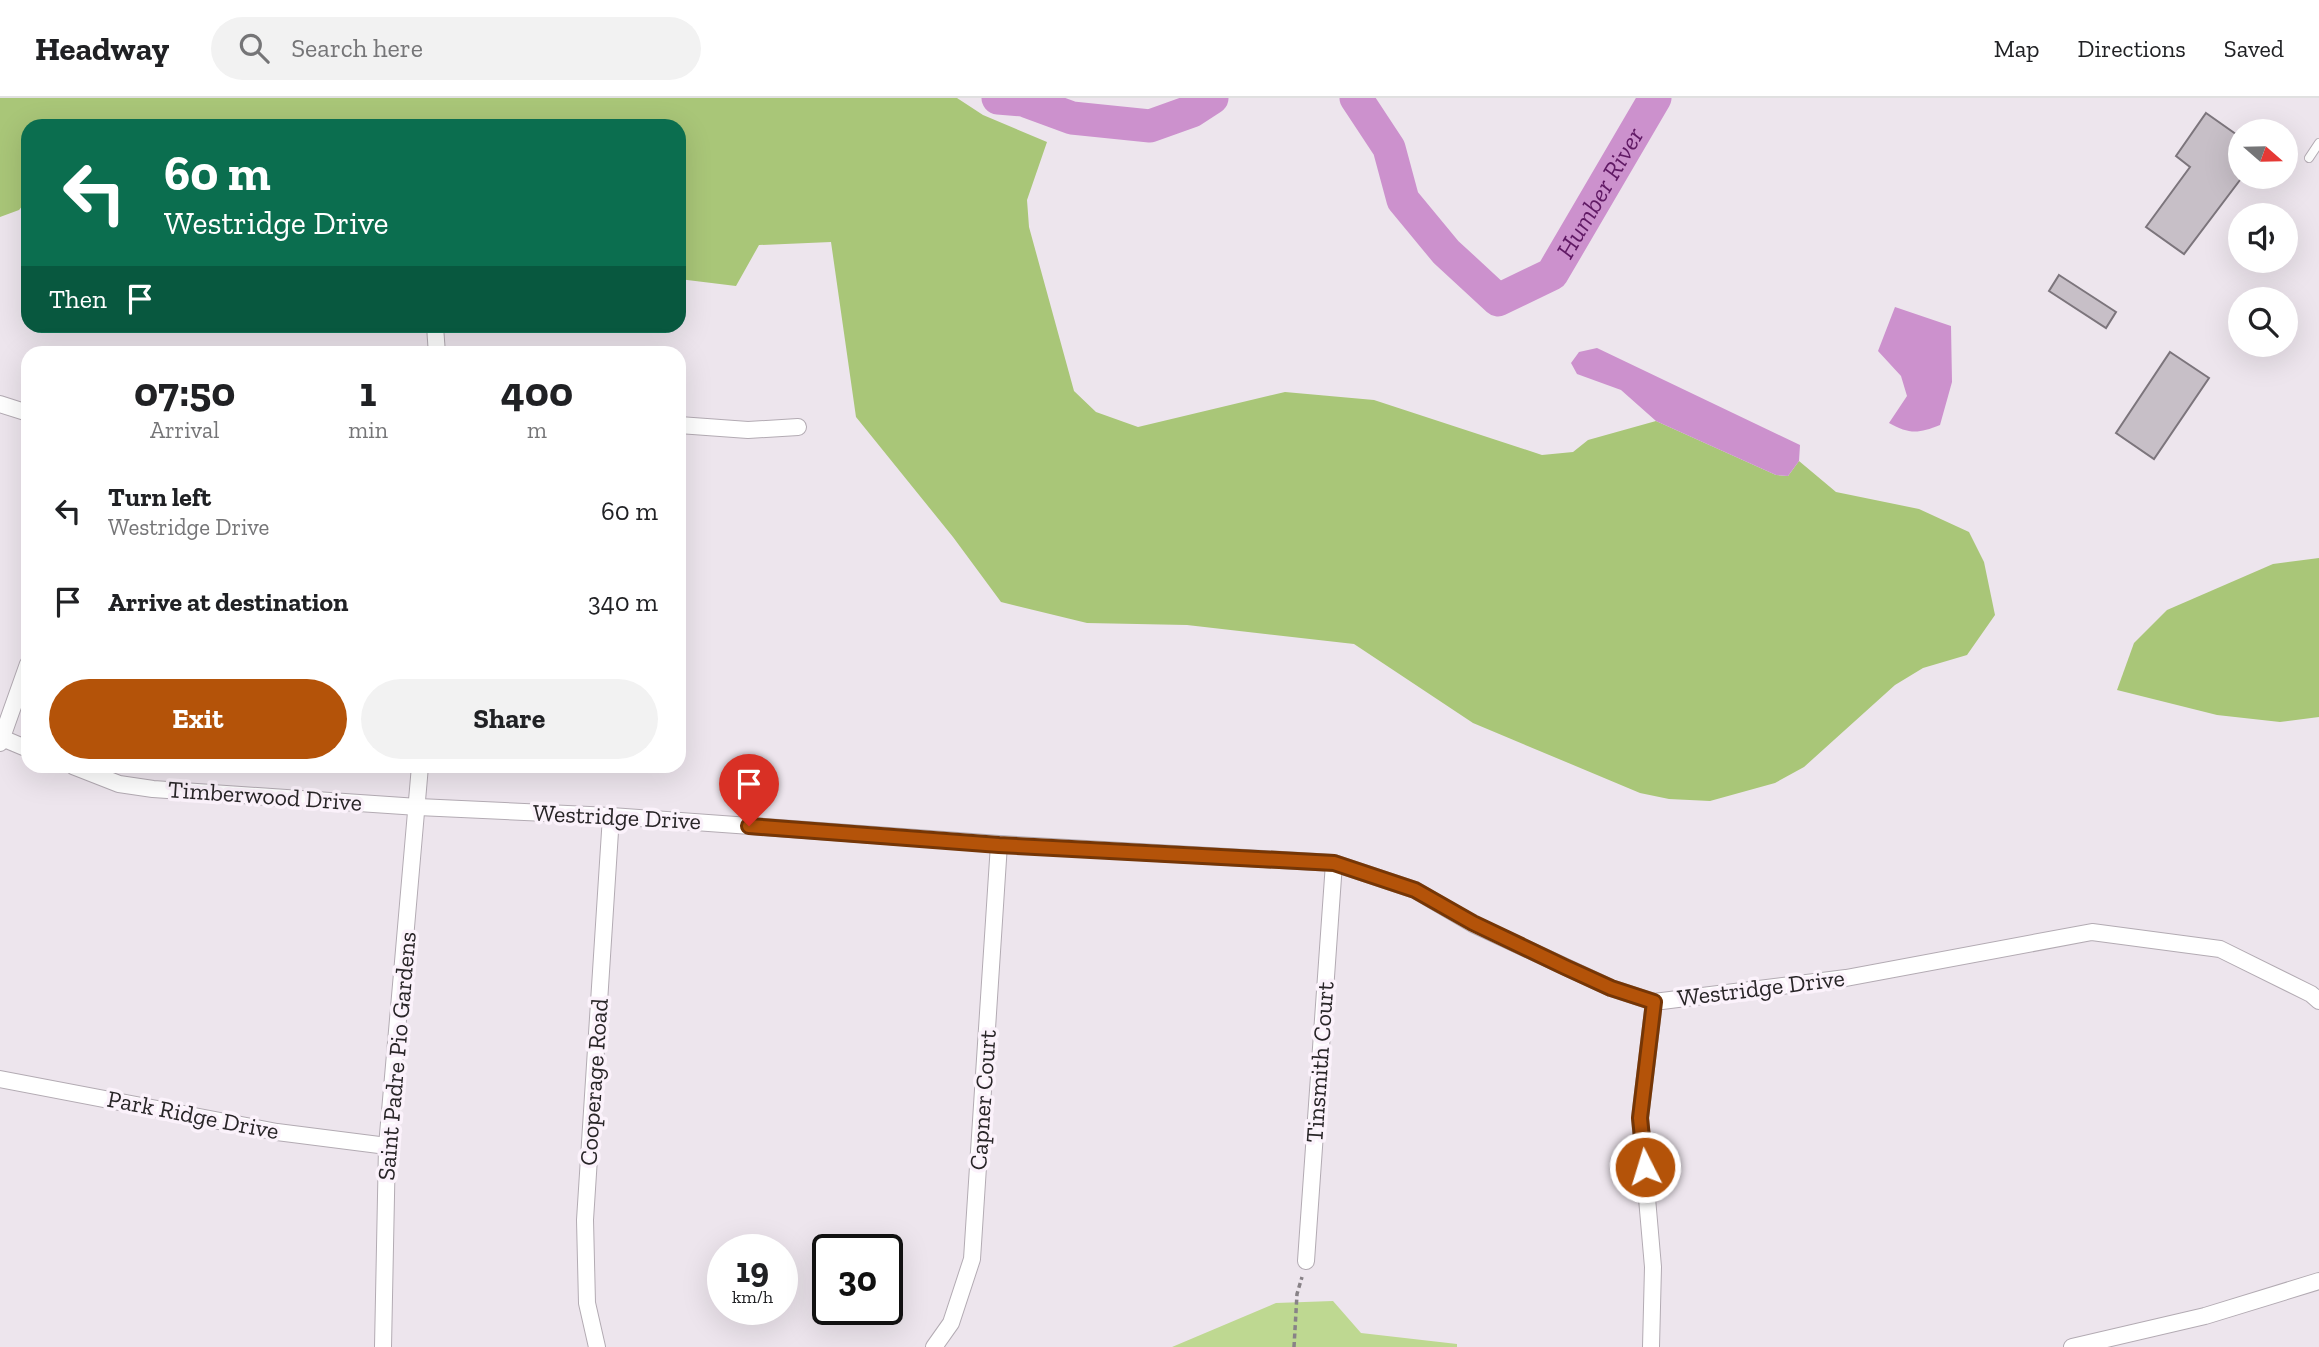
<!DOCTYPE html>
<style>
body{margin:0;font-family:"Zilla Slab",serif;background:#f2f2f2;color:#202124;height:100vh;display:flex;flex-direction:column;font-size:26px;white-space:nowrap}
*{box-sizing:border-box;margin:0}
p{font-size:23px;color:#757577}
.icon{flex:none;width:38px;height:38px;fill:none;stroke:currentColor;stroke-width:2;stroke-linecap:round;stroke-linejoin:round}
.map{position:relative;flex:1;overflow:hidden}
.drawer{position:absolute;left:21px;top:248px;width:665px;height:427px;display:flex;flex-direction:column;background:#fff;border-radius:21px;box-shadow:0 7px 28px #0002}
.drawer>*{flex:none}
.hud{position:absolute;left:21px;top:21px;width:665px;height:214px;border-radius:21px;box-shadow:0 7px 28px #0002;background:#0b6e4f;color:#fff;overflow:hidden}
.needle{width:46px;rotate:110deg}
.fabs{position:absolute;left:2228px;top:21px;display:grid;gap:14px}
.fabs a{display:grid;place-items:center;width:70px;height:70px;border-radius:50%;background:#fff;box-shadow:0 7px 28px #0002;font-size:35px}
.speed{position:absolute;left:707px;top:1136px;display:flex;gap:14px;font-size:35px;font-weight:700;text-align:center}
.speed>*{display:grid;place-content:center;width:91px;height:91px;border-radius:50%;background:#fff;box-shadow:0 7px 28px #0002;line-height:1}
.speed small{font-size:18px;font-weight:400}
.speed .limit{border:4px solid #111;border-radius:10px;background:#fff;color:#111}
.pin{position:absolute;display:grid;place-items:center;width:60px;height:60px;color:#fff;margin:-72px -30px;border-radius:50% 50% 50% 0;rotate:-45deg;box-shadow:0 0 7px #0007}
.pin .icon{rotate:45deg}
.me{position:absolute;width:77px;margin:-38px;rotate:355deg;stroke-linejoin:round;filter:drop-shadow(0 0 5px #0008)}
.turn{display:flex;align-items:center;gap:24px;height:147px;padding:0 28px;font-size:32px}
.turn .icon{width:91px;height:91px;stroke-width:2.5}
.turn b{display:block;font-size:49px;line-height:60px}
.then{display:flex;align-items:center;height:66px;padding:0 28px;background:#0003;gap:14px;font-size:26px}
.eta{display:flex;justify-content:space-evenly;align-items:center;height:119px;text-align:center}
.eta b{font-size:42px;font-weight:700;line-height:49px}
.primary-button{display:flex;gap:14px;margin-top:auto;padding:14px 28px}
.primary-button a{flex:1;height:80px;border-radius:42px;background:#b45309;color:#fff;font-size:28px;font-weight:700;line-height:80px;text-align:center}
.primary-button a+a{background:#f2f2f2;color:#202124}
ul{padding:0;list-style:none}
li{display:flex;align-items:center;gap:21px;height:91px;padding:0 28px}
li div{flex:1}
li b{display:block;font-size:26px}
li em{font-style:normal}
header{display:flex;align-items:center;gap:42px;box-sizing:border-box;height:98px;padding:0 35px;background:#fff;border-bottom:2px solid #e0e0e0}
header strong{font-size:33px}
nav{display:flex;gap:38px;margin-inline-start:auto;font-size:24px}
.search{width:490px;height:63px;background:#f2f2f2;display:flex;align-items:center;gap:18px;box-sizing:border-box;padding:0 24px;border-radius:38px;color:#757577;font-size:26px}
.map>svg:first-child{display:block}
.green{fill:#bed891}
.forest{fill:#a9c678}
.water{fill:#cc91cd}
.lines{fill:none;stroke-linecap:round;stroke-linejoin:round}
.river{stroke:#cc91cd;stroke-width:33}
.building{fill:#c7bfc7;stroke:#7c757c;stroke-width:2}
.service-casing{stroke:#b3abb3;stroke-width:10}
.minor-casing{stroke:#b3abb3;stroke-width:18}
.path{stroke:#888287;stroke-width:3.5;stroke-dasharray:5 3.5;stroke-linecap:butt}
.service{stroke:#fff;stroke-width:8}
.minor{stroke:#fff;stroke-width:16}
.route-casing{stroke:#753606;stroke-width:18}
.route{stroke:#b45309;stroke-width:12}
.labels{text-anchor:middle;stroke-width:7;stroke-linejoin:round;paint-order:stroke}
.street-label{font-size:24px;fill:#282527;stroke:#fbf2fb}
.water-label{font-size:26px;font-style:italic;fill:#601964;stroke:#fbf2fb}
</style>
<header>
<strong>Headway</strong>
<div class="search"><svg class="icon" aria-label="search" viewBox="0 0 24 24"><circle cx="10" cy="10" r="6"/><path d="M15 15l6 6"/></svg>Search here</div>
<nav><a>Map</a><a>Directions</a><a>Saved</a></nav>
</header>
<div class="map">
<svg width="2319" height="1249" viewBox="0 0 2319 1249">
<rect width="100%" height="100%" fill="#ede5ed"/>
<!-- green -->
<polygon class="green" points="1333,1203 1361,1235 1457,1246 1457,1249 1172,1249 1276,1205"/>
<!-- forest -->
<g class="forest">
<polygon points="0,0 957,0 983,17 1047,44 1027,102 1029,129 1074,293 1096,314 1138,329 1285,294 1374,302 1542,357 1573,354 1588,342 1656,323 1776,377 1788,378 1799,363 1836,394 1919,411 1969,434 1984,464 1995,517 1967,557 1923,570 1895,587 1804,669 1775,685 1710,703 1669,701 1640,695 1473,625 1354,546 1187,527 1087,525 1001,504 953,439 856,319 831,144 759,147 736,188 679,181 679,28 28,28 28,101 19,112 0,119"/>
<polygon points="2319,460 2319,619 2280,624 2217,617 2117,592 2134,545 2167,512 2273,466"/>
</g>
<!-- water -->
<g class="water">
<path d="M1895 209 1951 228 1952 284 1940 327C1918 336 1909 336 1889 325L1907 298 1901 278 1878 253Z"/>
<polygon points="1597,250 1800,347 1799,363 1788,378 1776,377 1656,323 1621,292 1577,276 1571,265 1579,254"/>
</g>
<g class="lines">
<!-- river -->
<g class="river">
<polyline points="998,0 1023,2 1072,20 1150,28 1192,13 1212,0"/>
<path id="s1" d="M1356 0 1389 50 1403 102 1446 154 1498 202 1552 176 1655 0"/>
</g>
</g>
<!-- building -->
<g class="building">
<polygon points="2206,15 2240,39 2240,82 2184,156 2146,129 2190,69 2176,58"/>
<polygon points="2059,177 2116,214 2106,230 2049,193"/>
<polygon points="2170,254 2209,280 2154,361 2116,335"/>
</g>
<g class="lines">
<!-- service casing -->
<g class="service-casing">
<polyline id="service" points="2309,60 2319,45"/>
</g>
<!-- minor casing -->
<g class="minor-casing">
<g id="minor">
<polyline points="435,228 437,256"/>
<polyline points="0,306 28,315"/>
<polyline points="679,327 748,332 798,329"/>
<polyline points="2,640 28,651"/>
<polyline points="0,645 28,566"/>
<polyline points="73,668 119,686 153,691 418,709 611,718 999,746 1334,765 1415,792 1473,826 1611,890 1654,904 1846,880 2092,834 2220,851 2311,896 2319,903"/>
<polyline points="0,981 277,1034 387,1048"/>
<polyline points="1306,1163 1334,765"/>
<polyline points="383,1249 387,1048 420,668"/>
<polyline points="597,1249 587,1205 585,1122 611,718"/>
<polyline points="934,1249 951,1225 972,1161 999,746"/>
<polyline points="1651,1249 1653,1169 1640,1020 1654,904"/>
<polyline points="2072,1249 2205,1218 2319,1183"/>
</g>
</g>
<!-- path -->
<polyline class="path" points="1294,1249 1297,1196 1302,1179"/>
<!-- service -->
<use href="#service" class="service"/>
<!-- minor -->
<use href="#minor" class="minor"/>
</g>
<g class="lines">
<!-- route casing -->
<g class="route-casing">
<polyline id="route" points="749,728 999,747 1334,765 1415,792 1473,825 1565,869 1611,890 1654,904 1640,1020 1645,1069"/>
</g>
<!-- route -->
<use href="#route" class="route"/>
</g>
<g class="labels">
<!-- street labels -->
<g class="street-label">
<text transform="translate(265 698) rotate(4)" y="8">Timberwood Drive</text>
<text transform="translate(617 719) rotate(3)" y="8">Westridge Drive</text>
<text transform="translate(1761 890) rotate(-7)" y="8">Westridge Drive</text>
<text transform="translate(397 958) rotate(-85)" y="8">Saint Padre Pio Gardens</text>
<text transform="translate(1320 964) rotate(-86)" y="8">Tinsmith Court</text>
<text transform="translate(594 984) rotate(-86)" y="8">Cooperage Road</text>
<text transform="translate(983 1002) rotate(-86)" y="8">Capner Court</text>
<text transform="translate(193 1017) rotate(11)" y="8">Park Ridge Drive</text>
</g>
<!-- water labels -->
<g class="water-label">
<text dy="9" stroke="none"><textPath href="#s1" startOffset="406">Humber River</textPath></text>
</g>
</g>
</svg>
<div class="fabs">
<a><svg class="needle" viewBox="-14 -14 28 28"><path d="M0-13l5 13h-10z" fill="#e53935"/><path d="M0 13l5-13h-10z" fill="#757577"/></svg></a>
<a><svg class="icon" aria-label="sound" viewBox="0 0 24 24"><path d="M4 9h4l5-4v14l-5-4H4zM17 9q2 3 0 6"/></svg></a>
<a><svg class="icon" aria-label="search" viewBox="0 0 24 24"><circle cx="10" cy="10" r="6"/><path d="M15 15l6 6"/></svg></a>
</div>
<div class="speed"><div>19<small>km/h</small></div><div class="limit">30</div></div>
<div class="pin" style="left:749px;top:728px;background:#d93025"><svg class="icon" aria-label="arrive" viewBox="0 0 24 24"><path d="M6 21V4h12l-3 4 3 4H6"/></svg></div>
<svg class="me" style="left:1645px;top:1069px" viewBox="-20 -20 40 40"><circle r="17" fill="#b45309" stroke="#fff" stroke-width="3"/><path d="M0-11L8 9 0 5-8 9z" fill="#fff"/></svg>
<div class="hud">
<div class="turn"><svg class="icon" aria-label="left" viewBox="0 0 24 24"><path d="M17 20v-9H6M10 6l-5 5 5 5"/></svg><div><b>60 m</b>Westridge Drive</div></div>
<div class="then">Then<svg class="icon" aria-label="arrive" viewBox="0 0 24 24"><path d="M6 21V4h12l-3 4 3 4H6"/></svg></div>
</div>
<section class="drawer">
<div class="eta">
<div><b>07:50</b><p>Arrival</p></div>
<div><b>1</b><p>min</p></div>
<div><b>400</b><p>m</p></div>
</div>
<ul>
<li><svg class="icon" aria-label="left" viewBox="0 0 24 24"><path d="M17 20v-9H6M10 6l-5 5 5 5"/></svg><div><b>Turn left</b><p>Westridge Drive</p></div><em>60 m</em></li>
<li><svg class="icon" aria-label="arrive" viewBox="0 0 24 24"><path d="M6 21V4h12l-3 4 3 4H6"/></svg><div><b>Arrive at destination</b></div><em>340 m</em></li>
</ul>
<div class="primary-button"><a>Exit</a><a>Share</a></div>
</section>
</div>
